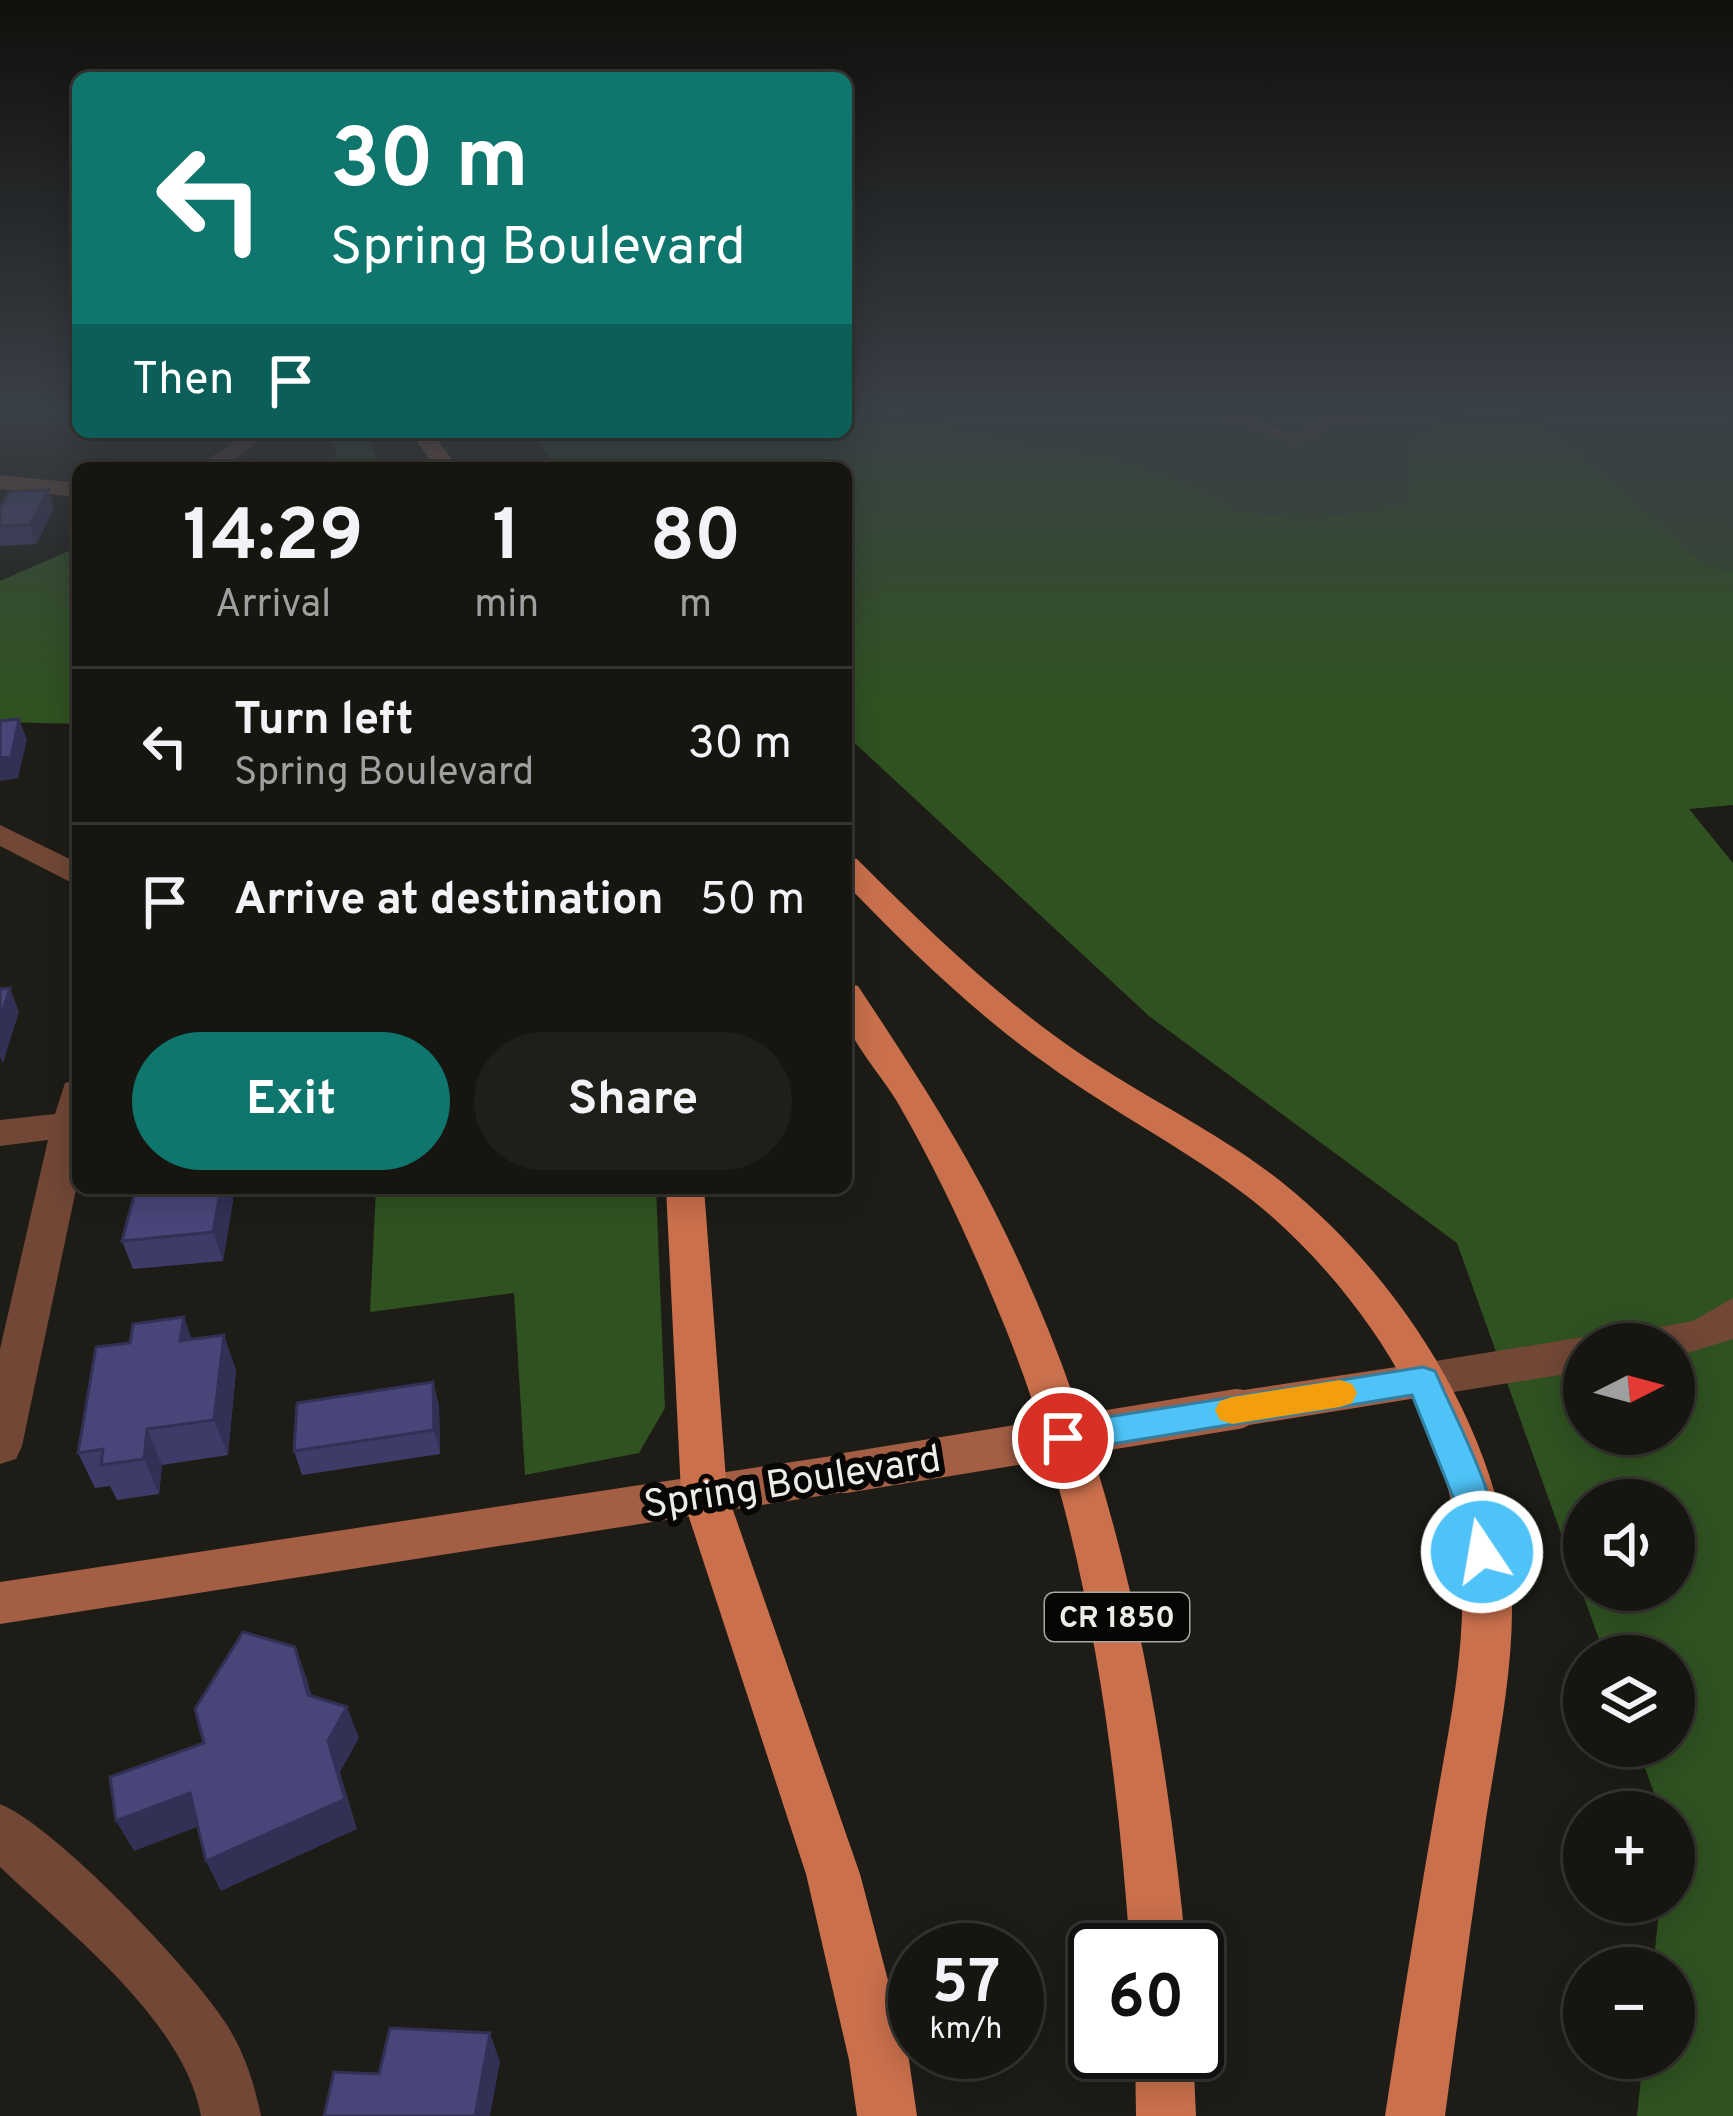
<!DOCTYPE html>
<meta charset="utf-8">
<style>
body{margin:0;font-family:Overpass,sans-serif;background:#1f1e19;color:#f1f3f6;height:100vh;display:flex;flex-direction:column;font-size:45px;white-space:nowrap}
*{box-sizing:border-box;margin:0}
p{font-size:39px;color:#9e9f9f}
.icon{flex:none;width:66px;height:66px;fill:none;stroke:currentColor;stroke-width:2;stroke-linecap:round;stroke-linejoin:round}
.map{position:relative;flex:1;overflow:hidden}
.details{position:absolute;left:72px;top:462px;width:780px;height:732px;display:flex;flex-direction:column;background:#161510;border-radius:18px;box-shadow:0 6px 30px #0003,0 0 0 3px #353430}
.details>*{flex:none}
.guide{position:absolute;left:72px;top:72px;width:780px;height:366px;border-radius:18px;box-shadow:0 6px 30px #0003,0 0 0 3px #353430;background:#0f766e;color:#fff;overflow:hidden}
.needle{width:78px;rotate:84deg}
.fabs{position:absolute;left:1563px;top:1323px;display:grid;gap:24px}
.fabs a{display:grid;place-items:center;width:132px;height:132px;border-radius:50%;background:#161510;box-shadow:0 6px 30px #0003,0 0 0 3px #353430;font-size:60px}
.speed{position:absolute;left:888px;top:1923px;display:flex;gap:24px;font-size:60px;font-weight:700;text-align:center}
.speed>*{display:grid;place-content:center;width:156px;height:156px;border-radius:50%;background:#161510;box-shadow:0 6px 30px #0003,0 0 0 3px #353430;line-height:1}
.speed small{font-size:30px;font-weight:400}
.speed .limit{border:6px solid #111;border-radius:18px;background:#fff;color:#111}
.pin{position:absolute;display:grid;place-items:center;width:102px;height:102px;color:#fff;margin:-51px;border:6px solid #fff;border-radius:50%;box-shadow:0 3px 12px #0007}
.me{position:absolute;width:132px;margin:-66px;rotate:348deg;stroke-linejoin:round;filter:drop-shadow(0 0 9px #0008)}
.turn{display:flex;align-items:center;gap:42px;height:252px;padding:0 60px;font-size:54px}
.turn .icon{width:156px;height:156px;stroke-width:2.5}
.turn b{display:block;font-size:84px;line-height:102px}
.then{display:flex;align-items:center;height:114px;padding:0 60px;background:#0003;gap:24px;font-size:45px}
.eta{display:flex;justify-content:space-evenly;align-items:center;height:204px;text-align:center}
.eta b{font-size:72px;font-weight:700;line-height:84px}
.action{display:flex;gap:24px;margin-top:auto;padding:24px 60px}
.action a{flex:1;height:138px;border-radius:72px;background:#0f766e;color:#fff;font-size:48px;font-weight:700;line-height:138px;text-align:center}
.action a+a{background:#1f1e19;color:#f1f3f6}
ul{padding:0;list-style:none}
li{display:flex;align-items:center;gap:36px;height:156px;padding:0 60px;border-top:3px solid #353430}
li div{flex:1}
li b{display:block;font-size:45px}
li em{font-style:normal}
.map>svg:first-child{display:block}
.green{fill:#33472b}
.forest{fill:#305221;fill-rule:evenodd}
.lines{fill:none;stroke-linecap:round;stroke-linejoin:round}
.lane{fill:#724736;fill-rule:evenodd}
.street{fill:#724736;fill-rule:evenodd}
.secondary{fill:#a35e43;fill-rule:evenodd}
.primary{fill:#ca704d;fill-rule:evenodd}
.secondary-bridge{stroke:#a35e43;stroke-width:40}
.wall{fill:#3e3b68}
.shaded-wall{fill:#323055}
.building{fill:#484579;stroke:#323055;stroke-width:3}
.route{fill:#4fc3f7;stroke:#337fa1;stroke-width:3}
.slow{fill:#f59e0b}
.labels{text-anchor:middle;stroke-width:12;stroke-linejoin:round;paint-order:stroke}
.shield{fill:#070605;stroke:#a8a7a4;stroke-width:3}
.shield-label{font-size:30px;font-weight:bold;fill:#edece8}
.near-street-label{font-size:39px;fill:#edece8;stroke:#070605}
</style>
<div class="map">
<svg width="1733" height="2116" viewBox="0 0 1733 2116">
<rect width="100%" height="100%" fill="#1d1c16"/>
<!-- green -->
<polygon class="green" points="846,411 1733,411 1733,586 1219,524"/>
<!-- forest -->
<g class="forest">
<path d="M846 411H901L1060 453 1107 457 1182 481 1236 512 1309 520 1410 506 1406 443C1438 418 1476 402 1519 411 1547 417 1672 540 1705 566L1733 572V805L1689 809 1733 863V2116H1637L1643 2058H1674V1968H1653L1660 1902H1674V1812H1661L1637 1746H1674V1656H1605L1457 1243 1149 1016 846 735V468H558L531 432H846ZM1584 1344H1674V1434H1584ZM1584 1500H1674V1590H1584Z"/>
<polygon points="324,432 362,432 383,468 332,468 336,449"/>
<polygon points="78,547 78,724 0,722 0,581"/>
<polygon points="376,1188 656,1188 665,1408 639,1453 525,1475 514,1293 370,1312"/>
</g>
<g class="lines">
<!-- lane -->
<polygon class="lane" points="1180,411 1204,411 1246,418 1294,435 1303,434 1325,416 1448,411 1442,415 1329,423 1311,440 1293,443 1243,425"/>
<!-- street -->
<g class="street">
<path d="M242 432H265C243 459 226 468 192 468L224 449Z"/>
<polygon points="0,475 78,483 78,497 0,489"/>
<polygon points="0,825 78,863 78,886 0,846"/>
<polygon points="78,1080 78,1180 22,1446 16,1459 0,1464 0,1349 48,1140 0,1146 0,1120 55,1114 65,1083"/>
<polygon points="1733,1298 1733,1339 1674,1357 1674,1344 1627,1344 1633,1332 1693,1321"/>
<polygon points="1584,1337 1600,1344 1584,1344 1584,1371 1423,1397 1408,1392 1401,1380 1408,1368 1423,1363"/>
<path d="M0 1804C55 1826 191 1969 225 2022 244 2051 254 2082 261 2116H201C184 2020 68 1932 0 1867Z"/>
</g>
<!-- secondary -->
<g class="secondary">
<polygon points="1423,1363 1438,1368 1445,1380 1438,1392 1423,1397 1237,1427 1221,1422 1215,1409 1221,1396 1237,1391"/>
<polygon points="845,1454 861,1460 868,1473 861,1486 845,1492 0,1624 0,1582"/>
</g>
<!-- primary -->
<g class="primary">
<polygon points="410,432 432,432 458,468 436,468"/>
<path d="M846 857 857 859C926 928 996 996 1076 1051 1143 1097 1219 1132 1283 1183 1390 1269 1480 1402 1506 1539 1523 1630 1500 1728 1486 1819 1472 1918 1458 2017 1445 2116H1385C1400 2018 1416 1919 1433 1821 1448 1730 1471 1635 1459 1542 1442 1412 1353 1281 1252 1200 1188 1150 1114 1113 1048 1065 974 1013 909 949 846 884Z"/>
<path d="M846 983 858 986C907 1060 955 1133 995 1212 1112 1443 1162 1695 1186 1950H1130C1115 1738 1085 1525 1005 1327 974 1251 940 1176 899 1105 886 1081 852 1044 846 1020 843 1009 846 994 846 983Z"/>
<polygon points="666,1188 704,1188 727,1493 860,1874 909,2060 917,2116 857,2116 849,2060 806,1874 681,1493"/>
<polygon points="1135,2052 1193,2052 1196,2116 1136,2116"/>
</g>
<!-- secondary-bridge -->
<polyline class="secondary-bridge" points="845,1473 1237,1409"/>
</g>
<!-- wall -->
<g class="wall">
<polygon points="48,490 54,509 36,544 0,546 0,508"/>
<polygon points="136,1188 235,1188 223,1261 133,1269 122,1241"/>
<polygon points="192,1339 236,1370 228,1455 162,1465 159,1494 117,1500 110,1486 95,1488 78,1453"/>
<polygon points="433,1382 439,1406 440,1454 302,1475 294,1451"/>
</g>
<!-- shaded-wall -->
<g class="shaded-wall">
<polygon points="48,490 54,509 36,544 30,525"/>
<polygon points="19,719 27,740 18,778 0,781 0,758"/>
<polygon points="10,988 19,1012 3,1063 0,1057 0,1019"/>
<polygon points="221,1188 235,1188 223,1261 213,1232"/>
<polygon points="184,1317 197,1353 180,1341"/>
<polygon points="224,1335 236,1370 228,1455 214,1420"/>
<polygon points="433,1382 439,1406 440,1454 434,1430"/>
<polygon points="147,1429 162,1465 159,1494 144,1459"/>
<polygon points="295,1647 307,1679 320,1726 308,1695"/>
<polygon points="347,1707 359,1738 340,1772 357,1829 221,1891 206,1861 328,1741"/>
<polygon points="190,1793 205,1824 134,1851 116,1821"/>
<polygon points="490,2033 500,2062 490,2116 475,2116"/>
</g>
<!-- building -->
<g class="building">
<polygon points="48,490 30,525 0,526 0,508 9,492"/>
<polygon points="19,719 11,757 0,758 0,721"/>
<polygon points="10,988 0,1019 0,989"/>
<polygon points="136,1188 221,1188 213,1232 122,1241"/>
<polygon points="184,1317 180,1341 224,1335 214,1420 147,1429 144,1459 101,1465 103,1449 78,1453 96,1347 130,1343 133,1324"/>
<polygon points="433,1382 434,1430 294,1451 297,1403"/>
<polygon points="243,1632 295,1647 308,1695 347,1707 328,1741 345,1799 206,1861 190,1793 116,1821 110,1777 204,1743 195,1709"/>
<polygon points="390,2028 490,2033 475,2116 324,2116 334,2072 379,2074"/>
</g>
<!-- sky -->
<linearGradient id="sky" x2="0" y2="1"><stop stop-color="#100f0c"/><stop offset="0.58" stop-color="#3a4047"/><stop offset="1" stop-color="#3a4047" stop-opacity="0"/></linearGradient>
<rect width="1733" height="707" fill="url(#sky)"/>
<!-- route -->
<path class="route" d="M1423 1367 1435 1371 1439 1380C1456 1420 1513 1524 1494 1563L1482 1567 1469 1563 1459 1512 1412 1395 1063 1452 1051 1448 1046 1438 1051 1428 1063 1424Z"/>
<!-- slow -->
<polygon class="slow" points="1340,1380 1352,1384 1357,1393 1352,1403 1340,1407 1232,1424 1220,1420 1215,1410 1220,1401 1232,1397"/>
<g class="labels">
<!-- shield labels -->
<rect class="shield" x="1045" y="1593" width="144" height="48" rx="9"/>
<g class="shield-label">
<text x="1117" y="1627">CR 1850</text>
</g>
<!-- near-street labels -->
<g class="near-street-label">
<text transform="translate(792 1480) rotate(-9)" y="14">Spring Boulevard</text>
</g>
</g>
</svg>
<div class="fabs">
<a><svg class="needle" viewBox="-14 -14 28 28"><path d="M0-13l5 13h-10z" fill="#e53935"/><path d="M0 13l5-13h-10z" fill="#9e9f9f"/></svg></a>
<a><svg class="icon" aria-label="sound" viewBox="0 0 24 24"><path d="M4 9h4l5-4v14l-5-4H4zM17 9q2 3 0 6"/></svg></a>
<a><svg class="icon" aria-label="layers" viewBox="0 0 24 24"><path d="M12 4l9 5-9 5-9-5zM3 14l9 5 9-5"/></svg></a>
<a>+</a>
<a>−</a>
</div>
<div class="speed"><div>57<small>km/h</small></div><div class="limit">60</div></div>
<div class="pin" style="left:1063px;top:1438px;background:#d93025"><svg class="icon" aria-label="arrive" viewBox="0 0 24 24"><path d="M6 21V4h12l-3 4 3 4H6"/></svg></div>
<svg class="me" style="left:1482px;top:1552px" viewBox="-20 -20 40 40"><circle r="17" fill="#4fc3f7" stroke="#fff" stroke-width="3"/><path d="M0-11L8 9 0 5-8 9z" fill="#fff"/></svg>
<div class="guide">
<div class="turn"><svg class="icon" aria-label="left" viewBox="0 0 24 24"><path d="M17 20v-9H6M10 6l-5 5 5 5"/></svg><div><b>30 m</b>Spring Boulevard</div></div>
<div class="then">Then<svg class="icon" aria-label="arrive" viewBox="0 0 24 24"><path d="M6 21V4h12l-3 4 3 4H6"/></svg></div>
</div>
<section class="details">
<div class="eta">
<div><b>14:29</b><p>Arrival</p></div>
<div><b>1</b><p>min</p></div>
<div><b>80</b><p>m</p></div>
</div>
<ul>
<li><svg class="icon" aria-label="left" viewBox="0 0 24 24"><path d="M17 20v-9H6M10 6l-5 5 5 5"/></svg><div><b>Turn left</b><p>Spring Boulevard</p></div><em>30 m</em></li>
<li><svg class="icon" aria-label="arrive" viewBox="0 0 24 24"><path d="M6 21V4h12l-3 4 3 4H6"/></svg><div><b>Arrive at destination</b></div><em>50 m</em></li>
</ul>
<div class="action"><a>Exit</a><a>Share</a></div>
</section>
</div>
